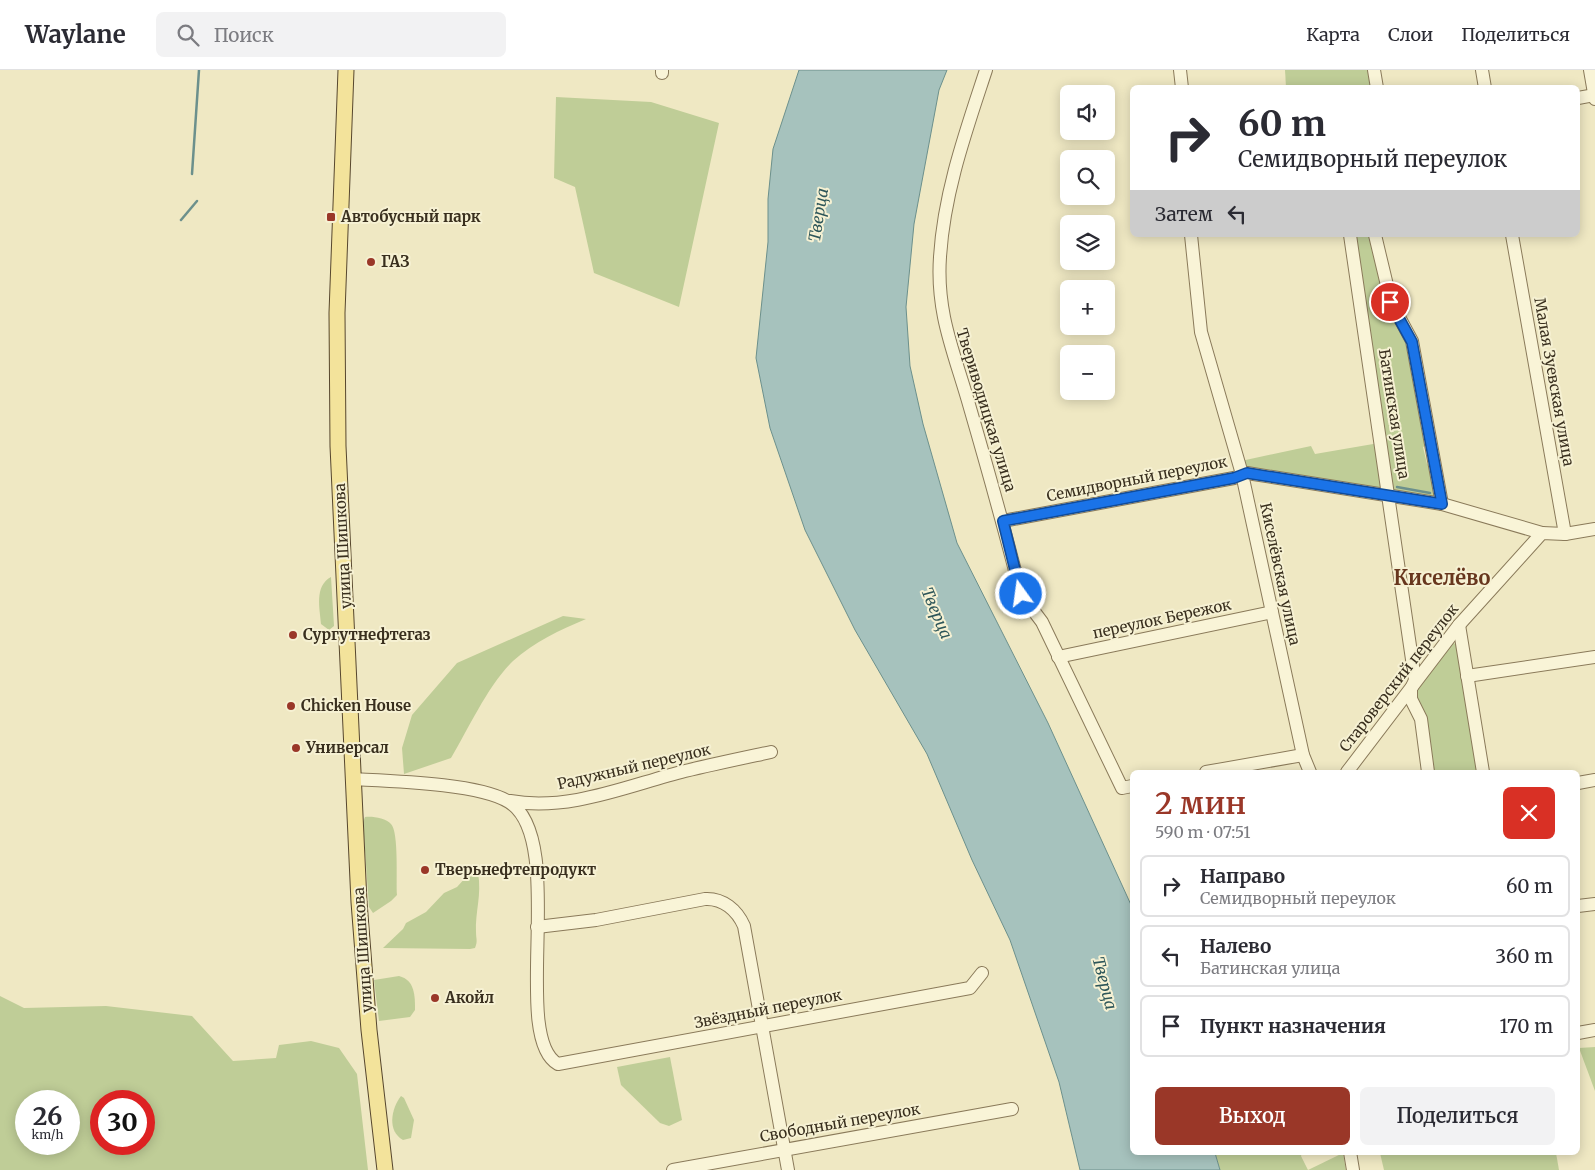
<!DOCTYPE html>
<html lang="ru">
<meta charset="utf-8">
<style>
body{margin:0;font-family:Merriweather,serif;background:#f2f2f3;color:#2b2b33;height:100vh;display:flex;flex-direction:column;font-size:19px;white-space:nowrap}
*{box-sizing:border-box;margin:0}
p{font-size:16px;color:#7c7c81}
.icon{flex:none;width:28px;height:28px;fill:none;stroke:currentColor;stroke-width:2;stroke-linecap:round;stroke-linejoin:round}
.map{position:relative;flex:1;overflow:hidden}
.sheet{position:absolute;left:1130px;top:700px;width:450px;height:385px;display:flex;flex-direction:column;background:#fff;border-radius:8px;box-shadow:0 2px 12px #0003}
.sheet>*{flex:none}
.top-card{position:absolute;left:1130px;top:15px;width:450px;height:152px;border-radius:8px;box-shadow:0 2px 12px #0003;background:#fff;color:#2b2b33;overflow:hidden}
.controls{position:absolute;left:1060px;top:15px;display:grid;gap:10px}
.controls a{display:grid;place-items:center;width:55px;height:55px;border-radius:8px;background:#fff;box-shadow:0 2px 12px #0003;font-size:25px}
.speed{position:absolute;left:15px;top:1020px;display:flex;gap:10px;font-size:25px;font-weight:700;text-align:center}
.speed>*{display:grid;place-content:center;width:65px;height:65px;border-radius:50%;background:#fff;box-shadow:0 2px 12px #0003;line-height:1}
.speed small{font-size:12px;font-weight:400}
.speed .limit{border:8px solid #d22;background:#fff;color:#111}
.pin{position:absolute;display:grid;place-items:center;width:42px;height:42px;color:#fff;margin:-21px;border:2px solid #fff;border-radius:50%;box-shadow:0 1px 5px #0007}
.me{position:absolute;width:55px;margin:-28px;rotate:346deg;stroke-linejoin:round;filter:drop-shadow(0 0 4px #0008)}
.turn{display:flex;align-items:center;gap:18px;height:105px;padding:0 25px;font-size:22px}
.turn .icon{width:65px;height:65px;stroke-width:2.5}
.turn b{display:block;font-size:35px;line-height:42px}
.then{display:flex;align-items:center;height:48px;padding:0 25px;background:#0003;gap:10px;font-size:19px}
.round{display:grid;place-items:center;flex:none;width:52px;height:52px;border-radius:8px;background:#f2f2f3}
.headline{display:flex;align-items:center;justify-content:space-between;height:85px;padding:0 25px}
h1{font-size:30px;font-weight:600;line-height:38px;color:#9a3728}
.action{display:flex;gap:10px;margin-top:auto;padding:10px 25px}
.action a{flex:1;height:58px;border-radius:8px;background:#9a3728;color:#fff;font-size:20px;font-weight:600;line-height:58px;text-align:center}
.action a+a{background:#f2f2f3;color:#2b2b33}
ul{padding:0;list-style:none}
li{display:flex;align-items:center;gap:15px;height:62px;margin:0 10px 8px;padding:0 15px;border:2px solid #e1e1e2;border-radius:8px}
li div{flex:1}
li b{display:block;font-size:19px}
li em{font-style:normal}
header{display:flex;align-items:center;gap:30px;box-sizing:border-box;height:70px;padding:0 25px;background:#fff;border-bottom:1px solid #e1e1e2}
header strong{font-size:24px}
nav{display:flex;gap:28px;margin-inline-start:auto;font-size:18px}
.search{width:350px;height:45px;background:#f2f2f3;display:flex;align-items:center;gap:12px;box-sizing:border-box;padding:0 18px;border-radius:8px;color:#7c7c81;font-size:19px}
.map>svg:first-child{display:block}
.green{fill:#bfcd97;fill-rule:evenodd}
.water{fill:#a6c2bd;stroke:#6c908c}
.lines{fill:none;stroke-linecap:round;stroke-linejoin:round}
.stream{stroke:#6c908c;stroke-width:2.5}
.minor-casing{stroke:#8a7a5a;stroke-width:14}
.major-casing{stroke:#57472e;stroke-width:17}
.minor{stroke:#f9f4d7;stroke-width:12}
.major{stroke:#f3e39b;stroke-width:15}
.route-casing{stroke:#114b97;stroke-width:12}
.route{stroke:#1a73e8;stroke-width:9}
.poi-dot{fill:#9a3728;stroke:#f6f1d3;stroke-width:2}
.labels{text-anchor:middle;stroke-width:4;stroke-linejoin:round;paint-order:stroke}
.poi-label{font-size:15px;font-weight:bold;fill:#392f1e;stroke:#f6f1d3;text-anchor:start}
.street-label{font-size:15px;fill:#392f1e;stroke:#f6f1d3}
.water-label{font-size:16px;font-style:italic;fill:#2d5659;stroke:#f6f1d3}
.district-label{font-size:20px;font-weight:bold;fill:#67361d;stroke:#f6f1d3}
</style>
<header>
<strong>Waylane</strong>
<div class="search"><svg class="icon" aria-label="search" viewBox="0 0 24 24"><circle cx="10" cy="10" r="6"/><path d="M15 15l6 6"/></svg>Поиск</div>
<nav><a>Карта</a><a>Слои</a><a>Поделиться</a></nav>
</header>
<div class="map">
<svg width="1595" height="1100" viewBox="0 0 1595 1100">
<rect width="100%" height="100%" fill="#efe8c3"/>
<!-- green -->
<g class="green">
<polygon points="1285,0 1371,0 1373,17 1286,17"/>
<polygon points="556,27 651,32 719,53 679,237 594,203 575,117 554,108"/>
<polygon points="1353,165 1373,165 1410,274 1427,375 1423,377 1427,394 1431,396 1440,430 1394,422 1391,415"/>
<polygon points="1379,373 1386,420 1246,397 1241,391 1311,376 1315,384"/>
<path d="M331 507 334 556 329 560 321 554C320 539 314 516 331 507Z"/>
<path d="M563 546 586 549C560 560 534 572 513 591 488 615 469 658 451 688L404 704 402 678 412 645 457 593Z"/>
<polygon points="1452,572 1458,576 1479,702 1431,702 1414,617"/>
<path d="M365 747C372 746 386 748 391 754 399 762 396 811 397 825L391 831 373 843 369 837 363 752Z"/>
<path d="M478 803C482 825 475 842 476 862 476 869 478 871 475 878L470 879 383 878 403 859 406 853 426 842 444 823 457 817 467 806Z"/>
<path d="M399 906C415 910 415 926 415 940L410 947 379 951 374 910Z"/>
<path d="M0 926 24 938 106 936 192 946 233 991 276 988 279 975 311 971 339 978 357 1004 368 1100H0ZM69 1031V1074H26V1031ZM144 1031V1074H101V1031Z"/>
<polygon points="1595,977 1595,1021 1579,978"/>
<polygon points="670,987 682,1050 669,1056 660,1053 621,1015 617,997"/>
<path d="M401 1026 404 1028 414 1050 411 1068 403 1070C387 1061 391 1039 401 1026Z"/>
<polygon points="1215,1083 1302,1083 1301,1086 1308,1100 1220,1100"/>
<polygon points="1343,1083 1346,1100 1308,1100"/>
<polygon points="1380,1083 1556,1083 1559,1100 1384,1100"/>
</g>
<!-- water -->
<polygon class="water" points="799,0 947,0 939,20 914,154 906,237 910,296 923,354 957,473 1048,653 1132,837 1132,1082 1215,1083 1220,1100 1080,1100 1059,1012 1010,870 972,790 927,684 855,560 805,460 770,358 756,288 768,172 768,129 773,79"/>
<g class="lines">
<!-- stream -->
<g class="stream">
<polyline points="192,104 199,0"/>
<polyline points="181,150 197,131"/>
<polyline points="1397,417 1430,423"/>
</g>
<!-- minor casing -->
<g class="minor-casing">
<g id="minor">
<path d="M986 0C966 61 944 122 940 187 936 245 955 284 970 338 988 400 1005 461 1021 524L1042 552 1122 718 1132 716"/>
<polyline points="1180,0 1182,18"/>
<polyline points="1374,0 1377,18"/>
<polyline points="1482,0 1485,18"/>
<polyline points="1590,0 1595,29"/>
<polyline points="662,3 662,0"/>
<polyline points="1578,28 1595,25"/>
<polyline points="1191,165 1201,262 1242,404 1303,685 1310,702"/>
<polyline points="1350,165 1415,610 1411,619 1411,629 1421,649 1428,702"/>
<polyline points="1375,165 1391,232 1412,271 1442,434"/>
<polyline points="1512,165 1565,464"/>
<polyline points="1003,451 1234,408 1247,403 1442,434 1542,463"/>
<polyline points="1459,555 1483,702"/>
<polyline points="1058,587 1272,542"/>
<polyline points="1467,606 1595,587"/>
<polyline points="1206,702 1303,685"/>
<polyline points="1347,702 1459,555 1542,463 1565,464 1595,459"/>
<path d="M352 709C389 711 479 713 509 732 569 769 509 967 558 994L970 918 982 903"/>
<polyline points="1578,713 1595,710"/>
<path d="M510 731C569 742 629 715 685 701 714 694 743 688 771 682"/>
<polyline points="1578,836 1595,834"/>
<path d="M537 857 596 850 705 829C723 828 737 840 744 856L788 1100"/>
<polyline points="1578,963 1595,960"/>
<polyline points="1350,1082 1353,1100"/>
<polyline points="673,1100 1012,1039"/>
</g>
</g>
<!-- major casing -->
<g class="major-casing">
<polyline id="major" points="346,0 337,243 338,376 359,832 369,960 385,1100"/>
</g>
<!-- minor -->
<use href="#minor" class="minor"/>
<!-- major -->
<use href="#major" class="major"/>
</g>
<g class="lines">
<!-- route casing -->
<g class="route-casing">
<polyline id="route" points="1021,524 1003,451 1234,408 1247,403 1442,434 1412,272 1390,232"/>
</g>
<!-- route -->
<use href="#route" class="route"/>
</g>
<!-- markers -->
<g class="poi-dot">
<rect x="326" y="142" width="10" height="10" rx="2.5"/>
<circle cx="371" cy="192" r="5"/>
<circle cx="293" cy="565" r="5"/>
<circle cx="291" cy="636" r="5"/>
<circle cx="296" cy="678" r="5"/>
<circle cx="425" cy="800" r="5"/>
<circle cx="435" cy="928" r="5"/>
</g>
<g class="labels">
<!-- poi labels -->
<g class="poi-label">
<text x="341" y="152">Автобусный парк</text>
<text x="381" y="197">ГАЗ</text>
<text x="303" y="570">Сургутнефтегаз</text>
<text x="301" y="641">Chicken House</text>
<text x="306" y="683">Универсал</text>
<text x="435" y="805">Тверьнефтепродукт</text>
<text x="445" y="933">Акойл</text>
</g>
<!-- street labels -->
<g class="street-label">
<text transform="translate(1554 312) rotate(80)" y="5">Малая Зуевская улица</text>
<text transform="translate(986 340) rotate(73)" y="5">Твериводицкая улица</text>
<text transform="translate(1394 344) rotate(81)" y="5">Батинская улица</text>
<text transform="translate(1137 409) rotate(-11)" y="5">Семидворный переулок</text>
<text transform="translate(343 476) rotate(-93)" y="5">улица Шишкова</text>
<text transform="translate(1280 504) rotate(78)" y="5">Киселёвская улица</text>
<text transform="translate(1162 549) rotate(-12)" y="5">переулок Бережок</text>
<text transform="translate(1399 608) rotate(-52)" y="5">Староверский переулок</text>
<text transform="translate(634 697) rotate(-13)" y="5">Радужный переулок</text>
<text transform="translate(363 880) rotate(-94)" y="5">улица Шишкова</text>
<text transform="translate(768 939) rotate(-11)" y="5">Звёздный переулок</text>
<text transform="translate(840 1053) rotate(-10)" y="5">Свободный переулок</text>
</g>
<!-- water labels -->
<g class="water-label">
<text transform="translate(818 145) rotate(-81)" y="6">Тверца</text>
<text transform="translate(937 543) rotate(67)" y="6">Тверца</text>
<text transform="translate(1105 913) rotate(75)" y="6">Тверца</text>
</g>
<!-- district labels -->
<g class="district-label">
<text x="1442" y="515">Киселёво</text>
</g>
</g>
</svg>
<div class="controls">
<a><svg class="icon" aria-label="sound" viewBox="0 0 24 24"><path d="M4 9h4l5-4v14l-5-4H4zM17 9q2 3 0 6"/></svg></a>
<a><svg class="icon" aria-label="search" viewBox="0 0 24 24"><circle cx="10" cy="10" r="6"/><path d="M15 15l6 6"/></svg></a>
<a><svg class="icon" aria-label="layers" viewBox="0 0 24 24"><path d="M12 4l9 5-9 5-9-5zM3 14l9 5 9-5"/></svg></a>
<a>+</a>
<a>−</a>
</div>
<div class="speed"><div>26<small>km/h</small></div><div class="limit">30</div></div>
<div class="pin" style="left:1390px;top:232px;background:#d93025"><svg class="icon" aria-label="arrive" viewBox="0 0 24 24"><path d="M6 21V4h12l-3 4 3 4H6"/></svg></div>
<svg class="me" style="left:1021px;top:524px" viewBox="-20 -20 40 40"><circle r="17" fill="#1a73e8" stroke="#fff" stroke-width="3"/><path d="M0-11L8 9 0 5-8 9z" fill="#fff"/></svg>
<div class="top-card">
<div class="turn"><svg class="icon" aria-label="right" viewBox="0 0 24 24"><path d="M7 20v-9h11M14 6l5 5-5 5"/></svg><div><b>60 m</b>Семидворный переулок</div></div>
<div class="then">Затем<svg class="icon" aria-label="left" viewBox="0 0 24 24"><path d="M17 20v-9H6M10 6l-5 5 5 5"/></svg></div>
</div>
<section class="sheet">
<div class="headline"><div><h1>2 мин</h1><p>590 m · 07:51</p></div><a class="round" style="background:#d93025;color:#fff"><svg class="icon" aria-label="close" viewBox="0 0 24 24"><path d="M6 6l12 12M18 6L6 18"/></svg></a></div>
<ul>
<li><svg class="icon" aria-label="right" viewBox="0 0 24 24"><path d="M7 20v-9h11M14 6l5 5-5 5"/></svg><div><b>Направо</b><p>Семидворный переулок</p></div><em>60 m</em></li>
<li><svg class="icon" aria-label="left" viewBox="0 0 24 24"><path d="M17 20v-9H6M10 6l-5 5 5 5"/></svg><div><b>Налево</b><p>Батинская улица</p></div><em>360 m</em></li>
<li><svg class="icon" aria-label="arrive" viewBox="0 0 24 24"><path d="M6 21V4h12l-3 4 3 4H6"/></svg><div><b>Пункт назначения</b></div><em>170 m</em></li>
</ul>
<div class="action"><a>Выход</a><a>Поделиться</a></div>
</section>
</div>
